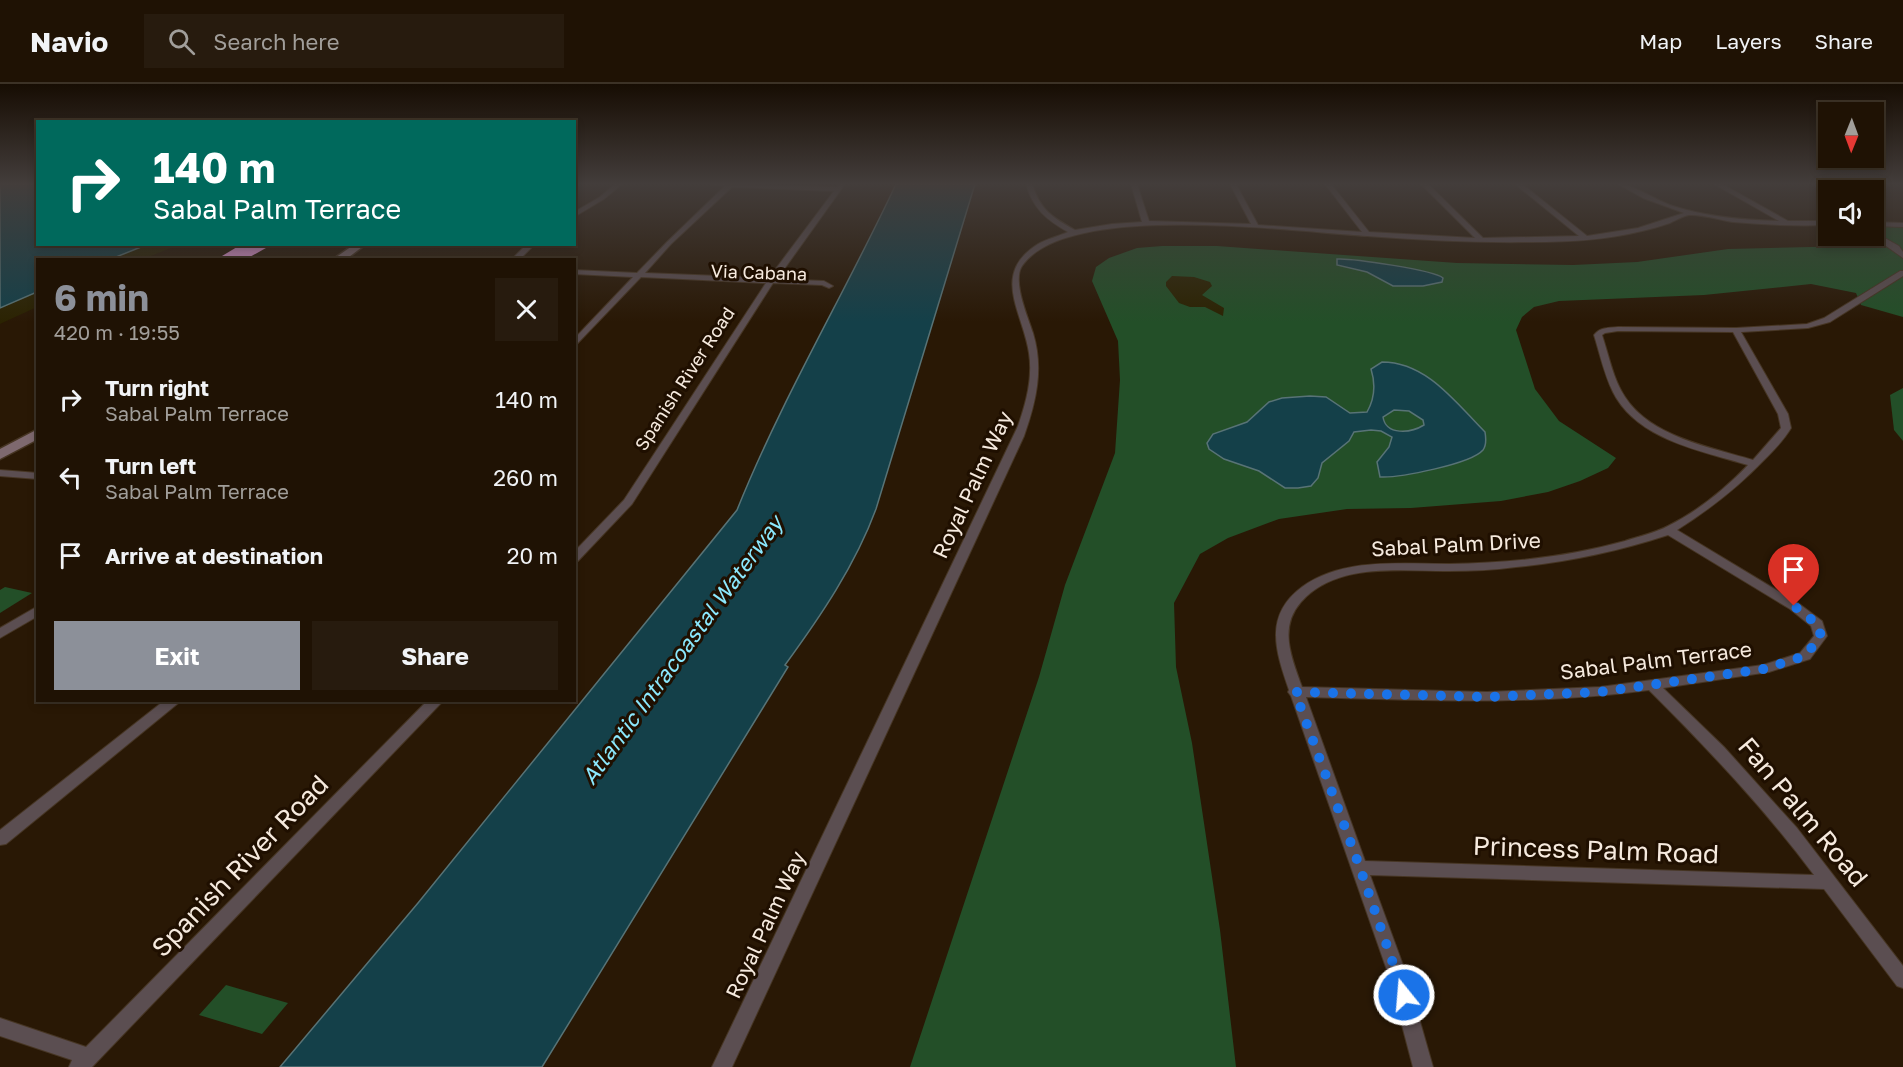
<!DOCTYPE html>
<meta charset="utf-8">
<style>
body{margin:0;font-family:"Golos Text",sans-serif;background:#271b0e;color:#f1f3f6;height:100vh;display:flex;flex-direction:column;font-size:22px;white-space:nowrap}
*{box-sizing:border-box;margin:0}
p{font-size:20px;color:#a19e9a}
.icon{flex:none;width:33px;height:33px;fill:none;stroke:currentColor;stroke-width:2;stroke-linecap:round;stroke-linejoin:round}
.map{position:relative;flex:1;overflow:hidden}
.details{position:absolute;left:36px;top:174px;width:540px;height:444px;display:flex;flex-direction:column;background:#1f1204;border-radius:0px;box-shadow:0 3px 9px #0003,0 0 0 2px #3c3226}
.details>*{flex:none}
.top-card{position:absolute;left:36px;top:36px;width:540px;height:126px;border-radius:0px;box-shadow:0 3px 9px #0003,0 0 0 2px #3c3226;background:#00695c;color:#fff;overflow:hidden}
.needle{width:39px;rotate:181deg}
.controls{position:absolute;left:1818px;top:18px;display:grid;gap:12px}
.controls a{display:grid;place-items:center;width:66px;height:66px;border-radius:0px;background:#1f1204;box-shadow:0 3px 9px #0003,0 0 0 2px #3c3226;font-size:30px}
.pin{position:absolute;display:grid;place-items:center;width:51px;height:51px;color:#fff;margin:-62px -26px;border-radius:50% 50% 50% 0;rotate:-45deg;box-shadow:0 0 6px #0007}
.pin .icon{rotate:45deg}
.me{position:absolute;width:66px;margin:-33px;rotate:343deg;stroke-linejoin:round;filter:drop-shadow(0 0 4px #0008)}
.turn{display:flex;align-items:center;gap:21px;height:126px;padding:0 18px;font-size:27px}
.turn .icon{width:78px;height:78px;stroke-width:2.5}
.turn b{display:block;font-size:42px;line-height:51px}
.round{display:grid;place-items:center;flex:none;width:63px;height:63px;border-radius:0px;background:#271b0e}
.summary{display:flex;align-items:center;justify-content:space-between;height:102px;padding:0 18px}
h1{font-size:36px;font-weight:700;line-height:45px;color:#8c9099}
.button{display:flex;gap:12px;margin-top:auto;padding:12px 18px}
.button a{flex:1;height:69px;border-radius:0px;background:#8c9099;color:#fff;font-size:24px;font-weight:700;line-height:69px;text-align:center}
.button a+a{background:#271b0e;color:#f1f3f6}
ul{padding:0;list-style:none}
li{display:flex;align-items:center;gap:18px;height:78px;padding:0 18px}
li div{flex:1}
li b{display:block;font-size:22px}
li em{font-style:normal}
header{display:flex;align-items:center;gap:36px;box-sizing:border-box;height:84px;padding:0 30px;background:#1f1204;border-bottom:2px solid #3c3226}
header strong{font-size:28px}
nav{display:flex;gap:33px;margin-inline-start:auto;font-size:21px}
.search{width:420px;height:54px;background:#271b0e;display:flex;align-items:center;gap:15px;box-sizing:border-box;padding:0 21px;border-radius:0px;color:#a19e9a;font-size:22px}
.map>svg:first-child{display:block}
.green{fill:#234f28}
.sand{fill:#2b2302}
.water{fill:#144049;stroke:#587376;stroke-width:1.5;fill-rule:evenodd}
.building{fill:#ed9fe2}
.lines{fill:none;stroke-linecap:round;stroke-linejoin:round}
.minor-casing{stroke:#463523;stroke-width:2}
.secondary-casing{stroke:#463523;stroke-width:3}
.minor{fill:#5b4e51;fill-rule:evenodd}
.secondary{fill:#7e696f;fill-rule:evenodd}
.route{stroke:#1a73e8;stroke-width:10;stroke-dasharray:0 18}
.labels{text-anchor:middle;stroke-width:6;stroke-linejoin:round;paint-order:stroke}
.far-street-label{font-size:18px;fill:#f6eade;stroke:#1f0f00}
.street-label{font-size:21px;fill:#f6eade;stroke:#1f0f00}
.water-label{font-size:22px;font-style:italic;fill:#8be8fd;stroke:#1f0f00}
.near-street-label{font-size:26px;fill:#f6eade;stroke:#1f0f00}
</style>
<header>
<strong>Navio</strong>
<div class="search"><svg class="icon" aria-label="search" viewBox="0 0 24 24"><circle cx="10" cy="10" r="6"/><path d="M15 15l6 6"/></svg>Search here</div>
<nav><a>Map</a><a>Layers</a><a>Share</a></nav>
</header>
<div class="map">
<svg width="1903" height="983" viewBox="0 0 1903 983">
<rect width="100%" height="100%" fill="#291805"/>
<!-- green -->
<g class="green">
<polygon points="1874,142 1903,143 1903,233 1861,221 1856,209 1811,200 1704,211 1559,217 1534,223 1522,233 1516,246 1535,305 1559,337 1616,374 1608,384 1580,397 1548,408 1501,417 1411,424 1347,425 1279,435 1228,454 1200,470 1174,519 1176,583 1192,659 1220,846 1236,983 910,983 1039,593 1065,501 1115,369 1120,296 1118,257 1092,197 1096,183 1109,174 1137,164 1162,162 1217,162 1457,179 1573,181 1637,178 1728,165 1897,161 1874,147"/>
<polygon points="1903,304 1903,357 1894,346 1890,311"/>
<polygon points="5,503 32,509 0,529 0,506"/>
<polygon points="226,901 288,919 262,950 199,931"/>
</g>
<!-- sand -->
<g class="sand">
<polygon points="0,160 178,161 144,175 38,176 37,223 0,240"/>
<polygon points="1172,192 1194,193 1210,198 1212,202 1202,211 1224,224 1223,232 1205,223 1190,223 1179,219 1166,202 1166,198"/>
</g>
<!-- water -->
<g class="water">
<polygon points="0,100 37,100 38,160 146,161 111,175 38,176 37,208 0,224"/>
<path d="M896 100H975L876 425C855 482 820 533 785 581L788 583 542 983H280L418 819 737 426C782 314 845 209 896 100Z"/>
<path d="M1337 175C1351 174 1434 186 1443 194L1442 198 1423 202H1393L1367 188 1337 181Z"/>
<path d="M1382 278C1427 278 1456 319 1485 348 1486 354 1487 361 1483 366 1471 380 1399 394 1380 393L1377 378 1389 363 1392 353 1381 347 1371 346 1354 348 1349 357 1322 379 1318 394 1311 402 1298 404H1285L1259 387 1224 375 1209 365 1207 359 1213 350 1247 338 1269 318 1282 314 1310 312 1326 313 1350 329 1367 328C1375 314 1376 301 1371 285ZM1394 326 1409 327 1423 336 1424 341C1411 349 1386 352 1383 333Z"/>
</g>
<!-- building -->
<polygon class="building" points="242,160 273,160 248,174 222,172"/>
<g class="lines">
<!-- minor casing -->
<g class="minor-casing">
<g id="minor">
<polygon points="615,100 622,100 604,115 574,133 574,128 600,113"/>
<path d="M711 100 837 103 839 100H845L777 195 824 197 833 202 829 204 822 201 773 199 632 420 578 477 574 478V468L624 416 766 199 641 193 574 263V255L633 193 574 190V186L637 189 667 158 725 102ZM732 103 834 107 769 194 645 189 671 160Z"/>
<path d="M1026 100H1032C1041 127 1052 133 1075 146L1112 140 1142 138 1131 100H1137L1149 137 1251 140 1230 100H1236L1258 141 1362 148 1325 100H1331L1369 148 1475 154 1421 100H1428L1483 154 1579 152 1515 100H1522L1587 152 1638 144 1684 129 1643 114 1618 100C1633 100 1657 117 1673 122 1707 133 1743 136 1779 137L1714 100H1722L1788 137H1828V141C1797 142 1765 141 1733 138 1721 136 1700 130 1689 131 1683 132 1676 136 1670 139 1661 142 1651 145 1642 147 1606 156 1569 158 1532 158 1477 159 1422 156 1367 152 1294 148 1067 116 1022 182 1012 197 1028 233 1033 249 1044 285 1036 318 1024 352L732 983H712L1018 342C1026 319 1033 294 1029 269 1023 228 990 190 1038 160 1047 155 1059 152 1068 148 1047 136 1033 125 1026 100Z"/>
<polygon points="1812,100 1820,100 1831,106 1826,108"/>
<polygon points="1874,138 1903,139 1903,143 1874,142"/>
<polygon points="1874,148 1899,162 1903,168 1903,174 1872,152 1874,152"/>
<polygon points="527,160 535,160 519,176 511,176"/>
<path d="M1900 187H1903V192L1830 238 1808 244 1741 248 1788 330 1791 344C1784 356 1774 366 1764 376 1736 405 1710 425 1677 446L1798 519 1822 537 1827 552 1810 575 1769 588 1663 604 1724 663 1797 744 1903 882V904L1897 902 1824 805 1370 791 1407 892 1433 983H1413L1389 892 1291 612 1288 608 1289 606C1276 568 1263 532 1302 503 1343 473 1402 480 1449 480 1508 479 1568 473 1625 457 1640 452 1655 449 1668 442 1698 427 1725 405 1748 381 1702 367 1637 356 1613 308 1604 290 1600 270 1594 251 1600 243 1608 244 1618 243L1736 244 1807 240 1824 234ZM1618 247 1733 248 1778 330 1781 344 1753 376C1710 363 1651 353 1625 313 1613 295 1609 272 1602 251L1605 249ZM1668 451 1790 525 1811 542 1814 552 1800 569 1763 581 1600 603 1487 608 1302 603C1292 575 1278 544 1301 518 1336 478 1401 487 1448 487 1471 487 1494 486 1516 483 1568 478 1619 467 1668 451ZM1649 606C1707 664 1764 724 1814 791L1365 777 1306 613C1420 616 1535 622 1649 606Z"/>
<polygon points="0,386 38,389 38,395 0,392"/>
<polygon points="38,522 38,532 0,554 0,544"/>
<polygon points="165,616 182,616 6,760 0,761 0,746"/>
<polygon points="428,616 444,616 92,983 69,983 72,976 0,952 0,934 86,963"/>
</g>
</g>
<!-- secondary casing -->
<g class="secondary-casing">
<g id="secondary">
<polygon points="355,160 366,160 345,176 332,176"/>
<polygon points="38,345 38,355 0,375 0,365"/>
</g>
</g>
<!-- minor -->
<use href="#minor" class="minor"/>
<!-- secondary -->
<use href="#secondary" class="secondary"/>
</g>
<!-- sky -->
<linearGradient id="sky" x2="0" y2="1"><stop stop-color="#170d03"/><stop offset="0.42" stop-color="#433d3b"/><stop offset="1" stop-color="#433d3b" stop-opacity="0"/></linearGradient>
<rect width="1903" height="238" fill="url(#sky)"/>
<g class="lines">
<!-- route -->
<polyline class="route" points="1404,911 1360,784 1295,608 1487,613 1600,608 1764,585 1805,572 1821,552 1817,540 1794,522"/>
</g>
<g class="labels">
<!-- far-street labels -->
<g class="far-street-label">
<text transform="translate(759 189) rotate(2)" y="6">Via Cabana</text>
<text transform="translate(685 295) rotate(-57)" y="6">Spanish River Road</text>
</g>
<!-- street labels -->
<g class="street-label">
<text transform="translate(973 401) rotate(-65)" y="7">Royal Palm Way</text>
<text transform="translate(1456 461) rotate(-3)" y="7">Sabal Palm Drive</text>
<text transform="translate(1656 577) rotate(-7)" y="7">Sabal Palm Terrace</text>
<text transform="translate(766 841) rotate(-65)" y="7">Royal Palm Way</text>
</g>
<!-- water labels -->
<g class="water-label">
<text transform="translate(682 566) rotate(-54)" y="8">Atlantic Intracoastal Waterway</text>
</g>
<!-- near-street labels -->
<g class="near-street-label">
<text transform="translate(1803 728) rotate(50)" y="9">Fan Palm Road</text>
<text transform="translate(1596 766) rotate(2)" y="9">Princess Palm Road</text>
<text transform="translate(240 782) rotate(-46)" y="9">Spanish River Road</text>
</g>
</g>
</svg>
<div class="controls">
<a><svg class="needle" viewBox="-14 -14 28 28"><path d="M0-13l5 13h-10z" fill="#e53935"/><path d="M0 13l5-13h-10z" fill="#a19e9a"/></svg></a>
<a><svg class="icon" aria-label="sound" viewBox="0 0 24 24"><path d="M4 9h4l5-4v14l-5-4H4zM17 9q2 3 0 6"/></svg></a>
</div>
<div class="pin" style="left:1794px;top:522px;background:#d93025"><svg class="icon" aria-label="arrive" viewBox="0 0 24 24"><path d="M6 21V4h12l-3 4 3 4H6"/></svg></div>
<svg class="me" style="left:1404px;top:911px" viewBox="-20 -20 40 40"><circle r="17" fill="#1a73e8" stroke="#fff" stroke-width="3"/><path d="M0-11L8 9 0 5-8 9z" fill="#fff"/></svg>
<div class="top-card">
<div class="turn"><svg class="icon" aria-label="right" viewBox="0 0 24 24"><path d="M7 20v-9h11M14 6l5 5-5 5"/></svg><div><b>140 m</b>Sabal Palm Terrace</div></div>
</div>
<section class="details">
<div class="summary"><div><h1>6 min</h1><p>420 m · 19:55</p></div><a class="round"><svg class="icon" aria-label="close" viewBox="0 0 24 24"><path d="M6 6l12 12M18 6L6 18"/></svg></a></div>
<ul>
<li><svg class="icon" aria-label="right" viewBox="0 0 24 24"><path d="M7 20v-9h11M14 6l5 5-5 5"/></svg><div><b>Turn right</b><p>Sabal Palm Terrace</p></div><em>140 m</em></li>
<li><svg class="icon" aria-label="left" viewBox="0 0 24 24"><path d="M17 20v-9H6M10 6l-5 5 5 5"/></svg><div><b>Turn left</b><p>Sabal Palm Terrace</p></div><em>260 m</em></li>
<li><svg class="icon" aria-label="arrive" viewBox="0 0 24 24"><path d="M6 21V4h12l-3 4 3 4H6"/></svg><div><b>Arrive at destination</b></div><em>20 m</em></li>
</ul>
<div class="button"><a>Exit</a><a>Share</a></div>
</section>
</div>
